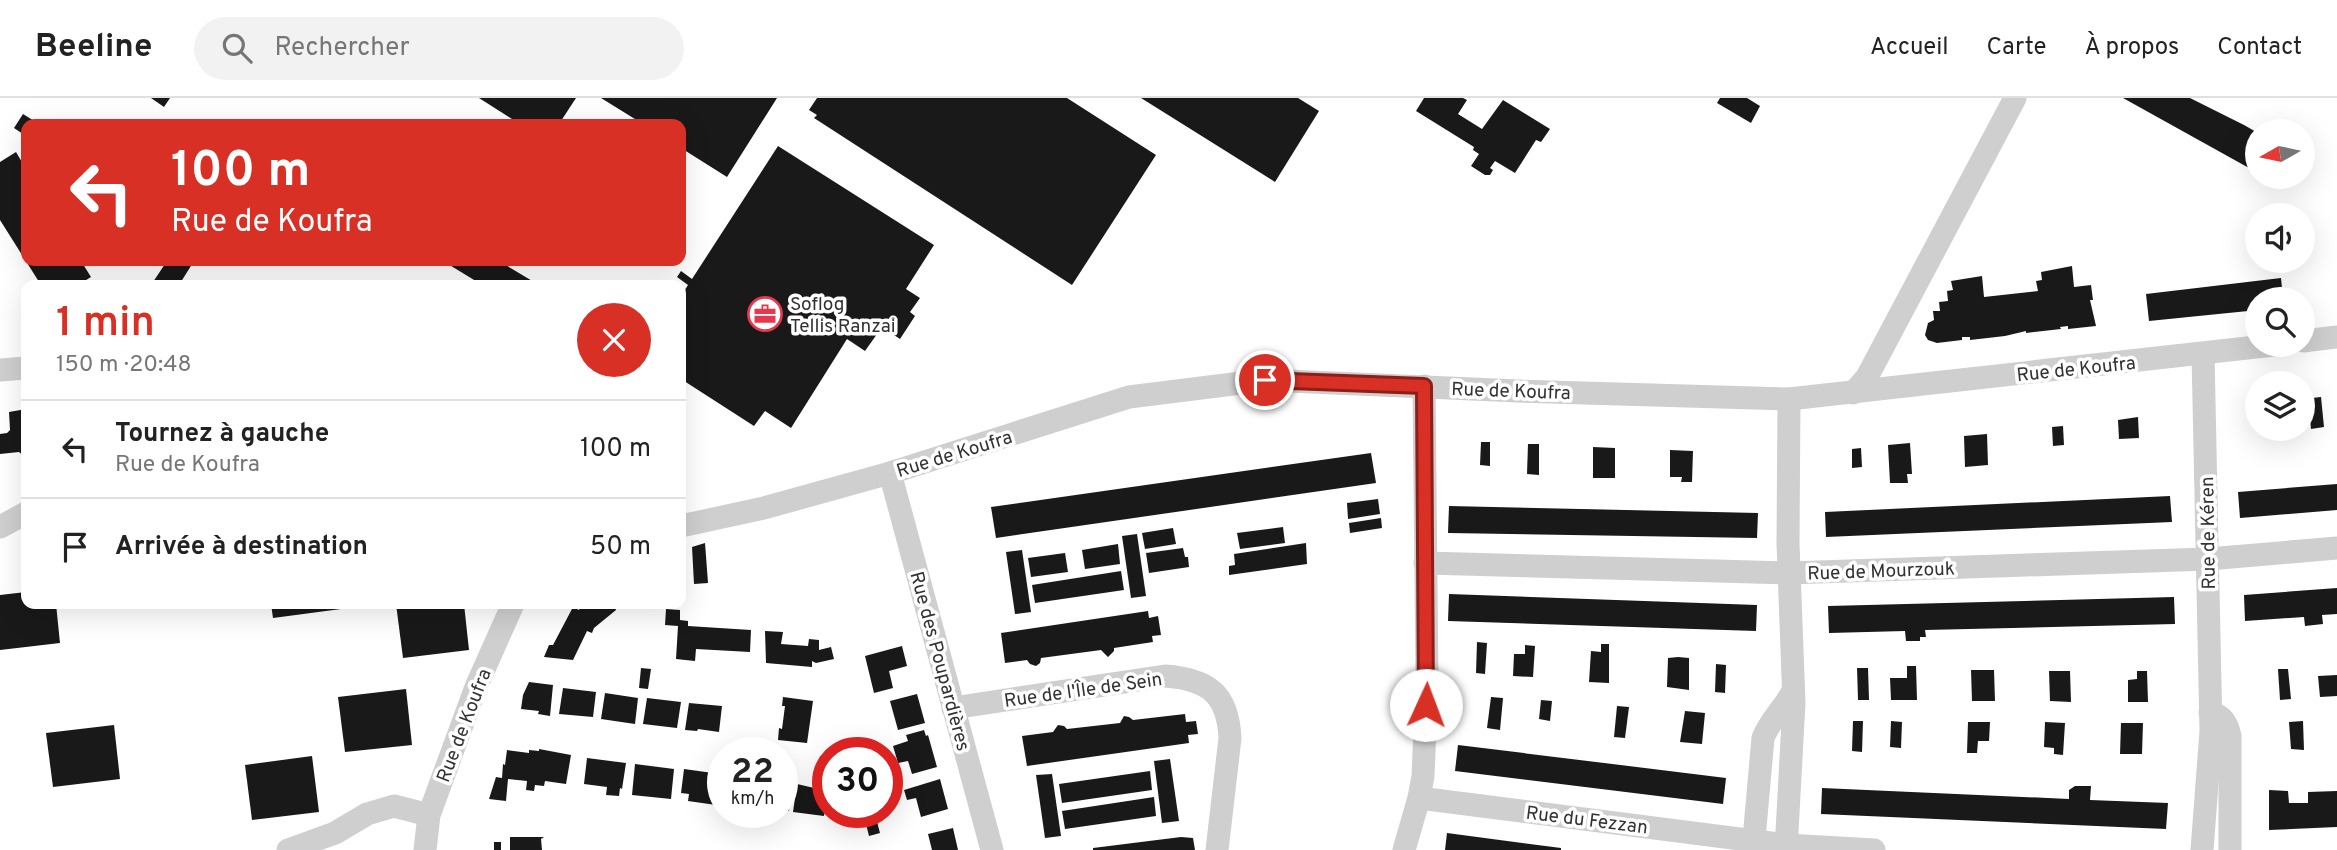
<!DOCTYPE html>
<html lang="fr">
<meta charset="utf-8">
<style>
body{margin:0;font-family:Overpass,sans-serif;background:#f2f2f2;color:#222;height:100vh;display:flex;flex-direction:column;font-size:26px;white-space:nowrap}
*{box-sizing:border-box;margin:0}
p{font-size:23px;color:#767676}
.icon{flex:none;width:38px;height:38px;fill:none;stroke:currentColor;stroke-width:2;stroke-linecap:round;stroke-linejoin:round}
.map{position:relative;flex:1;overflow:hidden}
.side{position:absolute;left:21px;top:182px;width:665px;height:329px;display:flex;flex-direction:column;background:#fff;border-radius:14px;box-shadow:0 7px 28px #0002}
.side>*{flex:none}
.guide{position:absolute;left:21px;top:21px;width:665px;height:147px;border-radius:14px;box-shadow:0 7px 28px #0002;background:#d93025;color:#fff;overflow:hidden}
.needle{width:46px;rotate:261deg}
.tools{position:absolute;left:2245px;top:21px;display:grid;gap:14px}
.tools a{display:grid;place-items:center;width:70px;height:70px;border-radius:50%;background:#fff;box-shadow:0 7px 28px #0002;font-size:35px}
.speed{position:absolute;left:707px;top:639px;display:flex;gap:14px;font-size:35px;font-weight:700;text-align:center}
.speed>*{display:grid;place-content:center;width:91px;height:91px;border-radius:50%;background:#fff;box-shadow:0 7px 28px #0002;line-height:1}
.speed small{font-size:18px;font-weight:400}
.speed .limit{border:10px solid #d22;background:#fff;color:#111}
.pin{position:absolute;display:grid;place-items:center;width:60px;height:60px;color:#fff;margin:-30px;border:4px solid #fff;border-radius:50%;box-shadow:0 2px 7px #0007}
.me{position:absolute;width:77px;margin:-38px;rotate:2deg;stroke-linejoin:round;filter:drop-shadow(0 0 5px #0008)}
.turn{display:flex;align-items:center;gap:24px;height:147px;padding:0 35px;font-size:32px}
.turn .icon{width:91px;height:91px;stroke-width:2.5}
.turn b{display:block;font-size:49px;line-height:60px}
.round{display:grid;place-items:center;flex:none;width:74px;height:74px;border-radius:37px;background:#f2f2f2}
.headline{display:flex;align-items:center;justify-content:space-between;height:119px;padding:0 35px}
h1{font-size:42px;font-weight:600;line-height:52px;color:#d93025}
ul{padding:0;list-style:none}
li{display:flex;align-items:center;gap:21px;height:98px;padding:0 35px;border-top:2px solid #e0e0e0}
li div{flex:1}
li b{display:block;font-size:26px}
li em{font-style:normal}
header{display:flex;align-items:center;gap:42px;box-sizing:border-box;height:98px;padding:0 35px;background:#fff;border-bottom:2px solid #e0e0e0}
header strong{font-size:33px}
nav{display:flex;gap:38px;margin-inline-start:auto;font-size:24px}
.search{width:490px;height:63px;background:#f2f2f2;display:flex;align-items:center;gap:18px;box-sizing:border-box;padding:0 24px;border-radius:38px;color:#767676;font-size:26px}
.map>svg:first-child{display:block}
.building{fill:#191919}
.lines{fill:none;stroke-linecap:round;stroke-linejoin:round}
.street{stroke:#cfcfcf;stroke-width:23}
.route-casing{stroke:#8d1f18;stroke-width:18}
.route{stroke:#d93025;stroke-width:12}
.labels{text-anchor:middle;stroke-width:7;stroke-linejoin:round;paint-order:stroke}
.poi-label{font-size:19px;fill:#323232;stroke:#fff;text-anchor:start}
.street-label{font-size:19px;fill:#323232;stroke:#fff}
</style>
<header>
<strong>Beeline</strong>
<div class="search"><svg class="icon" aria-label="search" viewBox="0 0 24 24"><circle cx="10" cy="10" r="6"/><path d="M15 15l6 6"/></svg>Rechercher</div>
<nav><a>Accueil</a><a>Carte</a><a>À propos</a><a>Contact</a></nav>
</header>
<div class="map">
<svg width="2337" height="752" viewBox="0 0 2337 752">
<rect width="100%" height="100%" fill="#fff"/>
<!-- building -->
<g class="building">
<polygon points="151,0 170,0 164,9"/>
<polygon points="479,0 576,0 559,26 520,26"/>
<polygon points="601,0 777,0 727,79 681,50 681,26 643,26"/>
<polygon points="817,0 1067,0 1156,57 1072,187 814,20 817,17 809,12"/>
<polygon points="1141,0 1298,0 1319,13 1275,84"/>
<polygon points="1424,0 1463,0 1467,2 1458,16 1482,31 1503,2 1550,31 1541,44 1536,42 1515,75 1495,63 1490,70 1493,72 1490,77 1485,77 1471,68 1479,56 1473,52 1474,49 1416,13"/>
<polygon points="1720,0 1747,0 1760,8 1751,25 1717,5"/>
<polygon points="2123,0 2190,0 2244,27 2258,35 2258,75"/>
<polygon points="23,16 39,26 26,26 26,38 14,30"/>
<polygon points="778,48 934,147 906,191 920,200 910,214 915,218 900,241 882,229 865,253 847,241 791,330 765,313 754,328 681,281 681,198 688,187 677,179 681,173 692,181"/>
<polygon points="16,54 26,71 26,163 81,163 91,179 78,187 41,187 0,122 0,64"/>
<polygon points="167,163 194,163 179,187 151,187"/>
<polygon points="443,163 499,163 539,187 477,187 479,185"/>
<polygon points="2072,168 2074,189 2091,187 2093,202 2090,202 2096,228 2068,231 2068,228 2060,229 2061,231 2026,235 2026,233 2005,238 1970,242 1970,239 1962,239 1962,242 1937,245 1928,242 1925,237 1928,225 1934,222 1933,213 1940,213 1939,204 1948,203 1947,193 1953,192 1951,183 1982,178 1984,199 2038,193 2036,183 2042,182 2041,174"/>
<polygon points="2281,180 2283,201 2258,201 2258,212 2149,223 2146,196"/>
<polygon points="2321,299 2324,329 2311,331 2310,320 2303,321 2303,301"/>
<polygon points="26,311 26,360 19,354 0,356 0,336 7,335 10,332 9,314"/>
<polygon points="2138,319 2139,340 2119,341 2118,322"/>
<polygon points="2063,328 2064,347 2053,348 2052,329"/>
<polygon points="1987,336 1988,367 1965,369 1964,338"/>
<polygon points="1481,344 1490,344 1490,368 1480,367"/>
<polygon points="1910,345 1912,376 1907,376 1908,385 1890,385 1888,347"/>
<polygon points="1528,346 1539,346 1539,377 1527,376"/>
<polygon points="1593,349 1615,350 1615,380 1593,380"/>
<polygon points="1861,350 1862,369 1852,370 1852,351"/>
<polygon points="1670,352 1693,353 1692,384 1681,384 1682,379 1670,379"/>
<polygon points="1371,355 1376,385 996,440 991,409"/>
<polygon points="2337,386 2337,412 2240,420 2238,394"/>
<polygon points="2170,398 2172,424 1826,439 1825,414"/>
<polygon points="1378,401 1380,416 1348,421 1347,405"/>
<polygon points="1449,408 1758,415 1757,440 1448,435"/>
<polygon points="1381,420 1382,430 1350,435 1349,425"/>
<polygon points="1283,429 1285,445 1240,451 1237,435"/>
<polygon points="1173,430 1176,446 1145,451 1142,435"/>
<polygon points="1137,436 1146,498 1131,500 1122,438"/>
<polygon points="705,445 708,485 694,486 692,449"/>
<polygon points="1306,445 1307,466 1229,477 1229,468 1235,467 1234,456"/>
<polygon points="1118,446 1120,466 1085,471 1082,452"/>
<polygon points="1183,450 1185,459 1188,459 1189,469 1149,475 1146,455"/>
<polygon points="1022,452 1031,514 1015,516 1006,454"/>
<polygon points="1065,455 1068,474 1031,479 1028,460"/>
<polygon points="1121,473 1124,492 1035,505 1032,487"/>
<polygon points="2337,490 2337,516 2322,517 2323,526 2305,528 2304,519 2245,523 2244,497"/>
<polygon points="26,494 26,506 56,506 60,545 0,552 0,497"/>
<polygon points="1449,496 1757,507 1756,533 1448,523"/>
<polygon points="2174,499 2175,526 1925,532 1926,539 1920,539 1920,543 1906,543 1905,533 1829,535 1828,508"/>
<polygon points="271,506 340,506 341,511 273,520"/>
<polygon points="396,506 464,506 469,552 403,560"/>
<polygon points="581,506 614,506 616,512 594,530 592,535 587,533 573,562 544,559 549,547 553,547 573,509 579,512"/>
<polygon points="666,511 680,512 680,522 688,523 688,528 751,532 750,554 696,551 695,563 676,561 678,528 665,527"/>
<polygon points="1148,513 1149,520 1158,518 1161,537 1152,538 1153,544 1114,550 1114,553 1108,559 1101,552 1041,560 1040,565 1036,568 1030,566 1027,562 1005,565 1001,535"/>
<polygon points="765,533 783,534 781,546 808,548 809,541 819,542 819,552 831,549 834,561 816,565 812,563 812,569 766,565"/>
<polygon points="1477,544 1487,545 1485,576 1476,575"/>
<polygon points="1601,546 1609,546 1609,585 1589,584 1591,553 1601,554"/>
<polygon points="1525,547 1535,548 1533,579 1513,578 1514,556 1525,556"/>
<polygon points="902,548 907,568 889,573 893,590 874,595 865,558"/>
<polygon points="1678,559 1689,560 1689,592 1667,589 1668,560"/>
<polygon points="1716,566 1726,567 1725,595 1715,594"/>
<polygon points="1907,568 1916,568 1917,602 1891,602 1890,580 1907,580"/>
<polygon points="641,570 651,571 648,591 639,590"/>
<polygon points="1857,570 1868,570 1869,602 1858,602"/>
<polygon points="2278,571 2288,571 2291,601 2280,602"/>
<polygon points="1971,572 1994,572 1995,603 1972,603"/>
<polygon points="2049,573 2070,573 2071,604 2050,603"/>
<polygon points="2137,573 2147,573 2148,604 2128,604 2128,582 2137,581"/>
<polygon points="2337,577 2337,598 2320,599 2318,578"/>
<polygon points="529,584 553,587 550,618 538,616 539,613 521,611 523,597"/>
<polygon points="563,590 596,594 593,619 559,616"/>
<polygon points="406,591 412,647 345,654 338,599"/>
<polygon points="605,595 638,600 635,626 601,621"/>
<polygon points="917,596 925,625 898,632 890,603"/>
<polygon points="783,599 813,603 807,645 778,642 779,630 782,631 785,608 782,608"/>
<polygon points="1491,599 1503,600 1500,632 1487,630"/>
<polygon points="647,600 681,604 677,630 643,626"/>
<polygon points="1541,602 1552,603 1550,623 1539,621"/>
<polygon points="689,605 722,608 719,634 698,631 697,633 685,632"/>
<polygon points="1617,608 1629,609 1625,640 1614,639"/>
<polygon points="1685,613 1705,615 1702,646 1680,644"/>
<polygon points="1185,616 1186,624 1196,623 1198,636 1188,637 1189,645 1027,668 1022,638 1053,634 1058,627 1064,628 1067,631 1120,625 1124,618 1129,619 1133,622"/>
<polygon points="1853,623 1863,623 1862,654 1852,653"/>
<polygon points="1891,623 1902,624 1901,650 1890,649"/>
<polygon points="2303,623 2304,652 2291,651 2289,624"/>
<polygon points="1968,624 1990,624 1989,643 1978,643 1977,655 1967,655"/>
<polygon points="2045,624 2065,625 2063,657 2054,656 2054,650 2044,649"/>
<polygon points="2121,625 2143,625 2142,656 2120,656"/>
<polygon points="114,627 120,681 53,689 46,635"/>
<polygon points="924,632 926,638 928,637 937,669 912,676 908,663 898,665 893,648 908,643 906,637"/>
<polygon points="1458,647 1726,680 1723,706 1455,673"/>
<polygon points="539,651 571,657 566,686 545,683 544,688 535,687 534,693 526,692 527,683 508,681 506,703 489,701 496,679 502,680 503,666 505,667 507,652 529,655 529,652 539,653"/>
<polygon points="312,658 319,714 252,722 245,667"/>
<polygon points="587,660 626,665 622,691 620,690 619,698 606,697 607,689 584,686"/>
<polygon points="1170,661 1179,723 1162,725 1154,663"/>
<polygon points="635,666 674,671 671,701 632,697"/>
<polygon points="684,671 720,676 716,707 688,703 689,696 681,695"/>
<polygon points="1150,673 1152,692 1062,705 1059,686"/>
<polygon points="1052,676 1061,738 1045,740 1036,677"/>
<polygon points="940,681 948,711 921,719 916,700 907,702 904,692"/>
<polygon points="782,685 792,686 789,713 782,712"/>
<polygon points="797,686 827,693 824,718 793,714"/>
<polygon points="2075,688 2091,688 2090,702 2168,705 2166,731 1821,716 1822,690 2069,701 2069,692"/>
<polygon points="2269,692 2288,693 2289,705 2308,705 2308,694 2337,693 2337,729 2269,732"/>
<polygon points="1154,699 1156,718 1065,731 1062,713"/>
<polygon points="876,720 880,735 869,738 865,722"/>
<polygon points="953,730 958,752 932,752 928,736"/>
<polygon points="1447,735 1561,750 1561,752 1445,752"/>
<polygon points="510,739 544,739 541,741 542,752 510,752"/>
<polygon points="1181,739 1193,740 1195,752 1093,752 1093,750"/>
<rect x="494" y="744" width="7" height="8"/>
</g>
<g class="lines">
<!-- street -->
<g class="street">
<polyline points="2303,243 2337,239"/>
<polyline points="0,272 26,270"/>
<polyline points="1853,295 1867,279 2015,0"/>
<polyline points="890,375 992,752"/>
<polyline points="681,428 764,410 890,375 1129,299 1265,282 1518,293 1789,301 2274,247"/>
<polyline points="0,429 26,415"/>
<polyline points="1425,465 1789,475 2208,461 2337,450"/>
<path d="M953 610 1165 578C1208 581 1228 596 1230 640L1217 752"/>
<path d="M2210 614C2223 618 2227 625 2230 638V752"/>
<polyline points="1419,700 1787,747 1874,752"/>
<polyline points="288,752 335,735 367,716 394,708 429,717"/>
<polyline points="425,752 429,717 476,589 513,506"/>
<polyline points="1404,752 1419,700 1423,678 1427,583 1424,288"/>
<path d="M1753 752 1763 640C1770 622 1784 610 1793 593"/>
<polyline points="1786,752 1794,605 1788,445 1789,301"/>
<polyline points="2202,752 2211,633 2203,256"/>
</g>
</g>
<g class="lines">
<!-- route casing -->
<g class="route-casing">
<polyline id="route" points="1265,282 1424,288 1426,607"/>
</g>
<!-- route -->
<use href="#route" class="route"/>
</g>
<!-- icons -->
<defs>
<g id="office-ring" transform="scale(1.75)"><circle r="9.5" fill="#fff" stroke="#e7374d" stroke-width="1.5"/><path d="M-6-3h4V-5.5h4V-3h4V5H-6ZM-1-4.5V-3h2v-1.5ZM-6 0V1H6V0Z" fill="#e7374d"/></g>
</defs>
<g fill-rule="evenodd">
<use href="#office-ring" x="765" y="216"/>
</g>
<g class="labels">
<!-- poi labels -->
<g class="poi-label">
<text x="790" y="212">Soflog<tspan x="790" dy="22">Tellis Ranzai</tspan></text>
</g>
<!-- street labels -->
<g class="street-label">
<text transform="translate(2076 270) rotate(-6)" y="7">Rue de Koufra</text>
<text transform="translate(1511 292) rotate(2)" y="7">Rue de Koufra</text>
<text transform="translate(954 355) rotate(-17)" y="7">Rue de Koufra</text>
<text transform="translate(2207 435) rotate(-91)" y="7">Rue de Kéren</text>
<text transform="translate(1881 472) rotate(-2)" y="7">Rue de Mourzouk</text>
<text transform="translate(941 563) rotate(75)" y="7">Rue des Poupardières</text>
<text transform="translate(1083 591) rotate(-8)" y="7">Rue de l'Île de Sein</text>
<text transform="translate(463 627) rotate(-69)" y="7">Rue de Koufra</text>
<text transform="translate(1587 721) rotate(7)" y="7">Rue du Fezzan</text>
</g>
</g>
</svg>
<div class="tools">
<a><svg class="needle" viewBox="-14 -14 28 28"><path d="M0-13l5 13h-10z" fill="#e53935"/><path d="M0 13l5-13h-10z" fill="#767676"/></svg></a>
<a><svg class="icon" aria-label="sound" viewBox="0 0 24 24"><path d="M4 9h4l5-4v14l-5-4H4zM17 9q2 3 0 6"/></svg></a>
<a><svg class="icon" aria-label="search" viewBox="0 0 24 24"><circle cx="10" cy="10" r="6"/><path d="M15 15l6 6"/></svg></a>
<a><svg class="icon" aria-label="layers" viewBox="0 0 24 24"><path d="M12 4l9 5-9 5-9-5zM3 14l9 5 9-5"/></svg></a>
</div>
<div class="speed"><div>22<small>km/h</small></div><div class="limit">30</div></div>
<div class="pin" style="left:1265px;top:282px;background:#d93025"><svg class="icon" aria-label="arrive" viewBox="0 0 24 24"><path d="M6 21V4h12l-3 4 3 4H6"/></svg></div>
<svg class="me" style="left:1426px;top:607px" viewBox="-20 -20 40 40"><circle r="19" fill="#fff"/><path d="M0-13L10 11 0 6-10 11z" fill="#d93025"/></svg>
<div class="guide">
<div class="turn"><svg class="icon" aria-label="left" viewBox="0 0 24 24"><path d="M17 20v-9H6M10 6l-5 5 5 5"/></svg><div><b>100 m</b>Rue de Koufra</div></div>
</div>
<section class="side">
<div class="headline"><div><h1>1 min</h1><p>150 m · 20:48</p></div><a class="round" style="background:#d93025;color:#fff"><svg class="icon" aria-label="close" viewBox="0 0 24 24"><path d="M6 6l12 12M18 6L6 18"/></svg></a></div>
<ul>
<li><svg class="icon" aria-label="left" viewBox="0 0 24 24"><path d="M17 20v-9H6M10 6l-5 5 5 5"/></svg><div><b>Tournez à gauche</b><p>Rue de Koufra</p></div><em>100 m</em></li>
<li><svg class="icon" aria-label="arrive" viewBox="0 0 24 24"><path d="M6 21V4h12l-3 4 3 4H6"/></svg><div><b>Arrivée à destination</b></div><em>50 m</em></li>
</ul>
</section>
</div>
